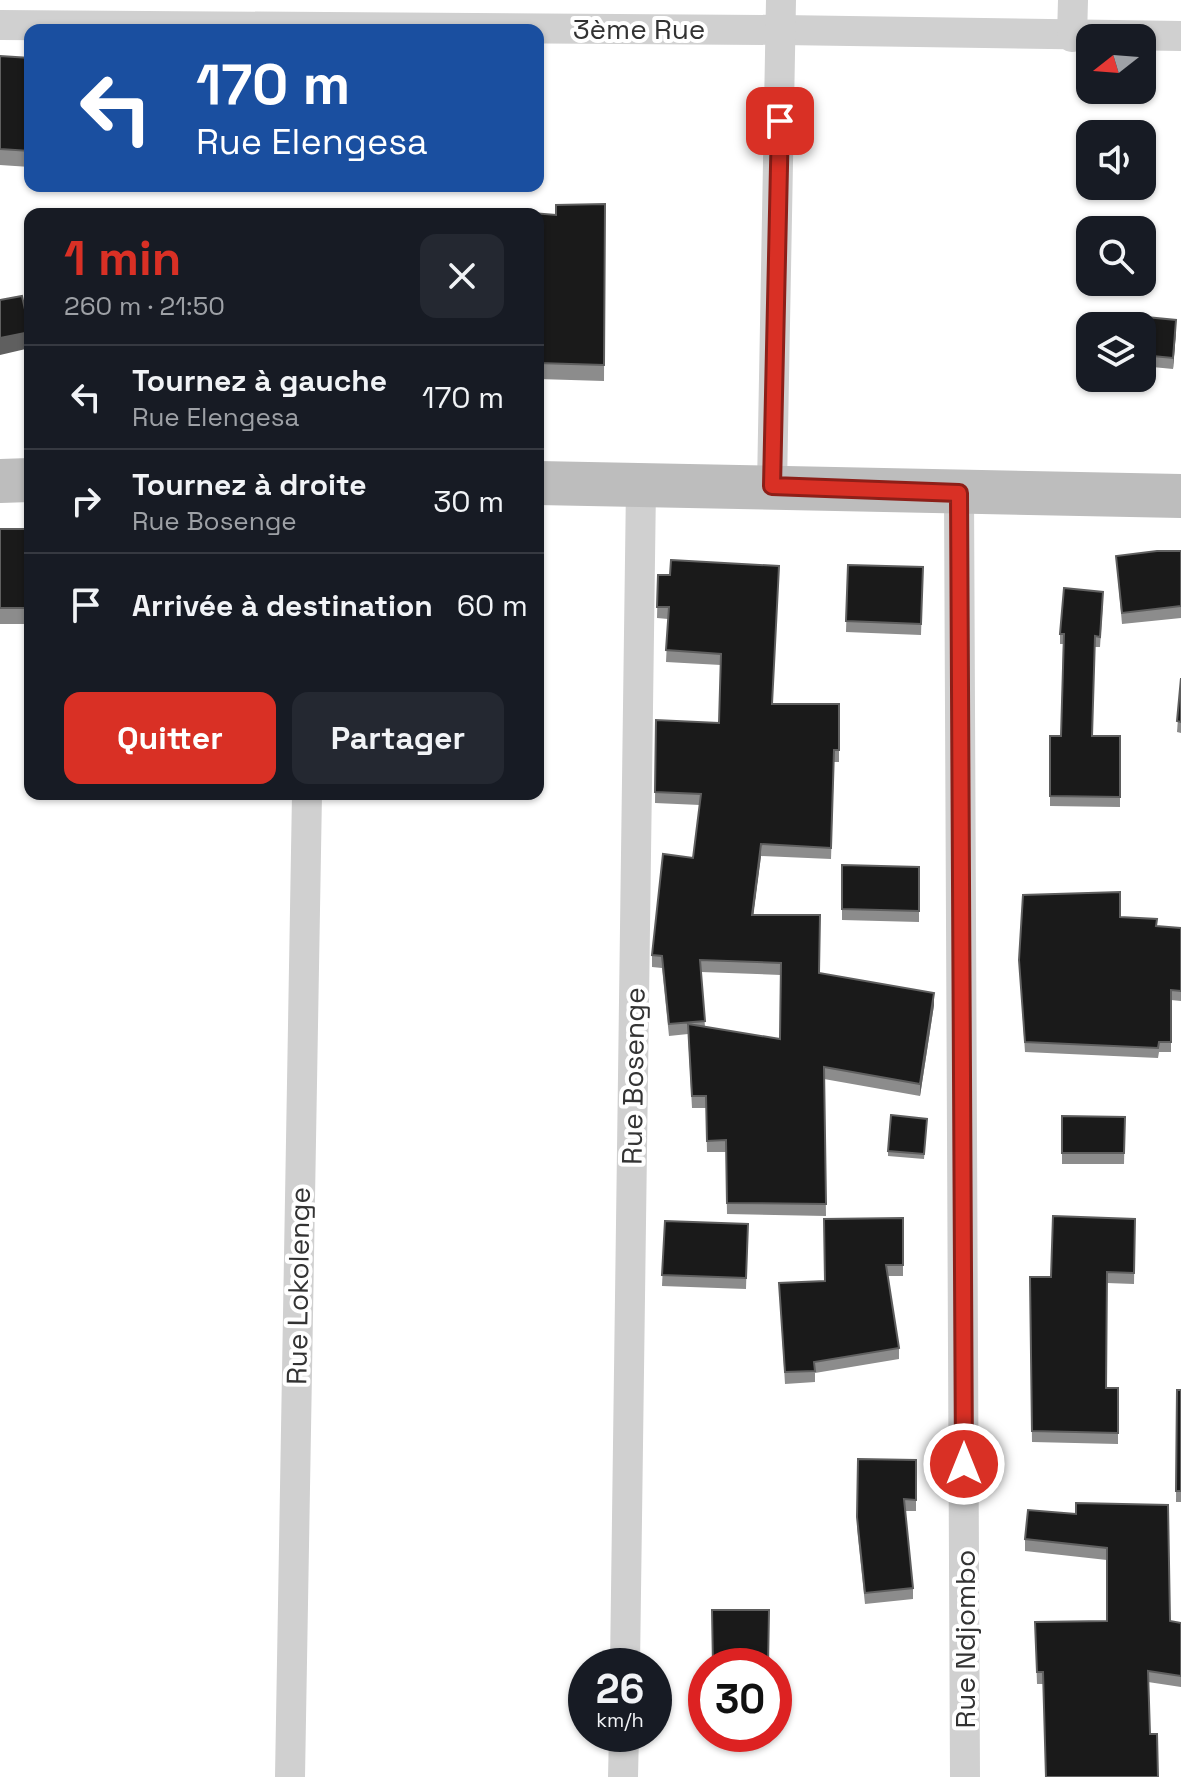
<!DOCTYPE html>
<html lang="fr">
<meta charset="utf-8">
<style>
body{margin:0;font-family:"Space Grotesk",sans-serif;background:#242831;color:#f1f3f6;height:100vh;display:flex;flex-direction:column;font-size:30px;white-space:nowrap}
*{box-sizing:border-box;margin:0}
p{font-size:26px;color:#9ea1a6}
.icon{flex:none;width:44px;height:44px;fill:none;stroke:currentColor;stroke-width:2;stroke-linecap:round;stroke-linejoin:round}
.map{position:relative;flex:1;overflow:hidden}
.sheet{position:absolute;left:24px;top:208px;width:520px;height:592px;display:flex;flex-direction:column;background:#171b24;border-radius:16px;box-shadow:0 2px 6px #0004}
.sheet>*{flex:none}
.guide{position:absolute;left:24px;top:24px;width:520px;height:168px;border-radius:16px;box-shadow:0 2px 6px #0004;background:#1a4fa0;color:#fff;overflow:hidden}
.needle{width:52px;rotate:253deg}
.controls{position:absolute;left:1076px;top:24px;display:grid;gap:16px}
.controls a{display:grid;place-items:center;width:80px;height:80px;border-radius:16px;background:#171b24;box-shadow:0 2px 6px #0004;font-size:40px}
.speed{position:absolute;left:568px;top:1648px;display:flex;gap:16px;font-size:40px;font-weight:700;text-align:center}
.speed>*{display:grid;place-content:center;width:104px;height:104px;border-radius:50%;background:#171b24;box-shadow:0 2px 6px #0004;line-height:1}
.speed small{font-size:20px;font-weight:400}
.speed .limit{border:12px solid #d22;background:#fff;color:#111}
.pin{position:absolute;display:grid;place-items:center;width:68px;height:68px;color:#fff;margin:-34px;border-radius:16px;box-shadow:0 4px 12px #0006}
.me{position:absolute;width:88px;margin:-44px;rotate:0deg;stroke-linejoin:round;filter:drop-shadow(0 0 6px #0008)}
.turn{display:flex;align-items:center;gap:28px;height:168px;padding:0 40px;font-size:36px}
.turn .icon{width:104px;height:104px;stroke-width:2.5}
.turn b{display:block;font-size:56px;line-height:68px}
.round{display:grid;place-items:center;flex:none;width:84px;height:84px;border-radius:16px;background:#242831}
.summary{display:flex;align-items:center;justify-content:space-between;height:136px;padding:0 40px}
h1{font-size:48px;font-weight:600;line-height:60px;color:#d93025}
.button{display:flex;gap:16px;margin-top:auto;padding:16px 40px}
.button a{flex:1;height:92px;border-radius:16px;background:#d93025;color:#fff;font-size:32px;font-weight:600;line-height:92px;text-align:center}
.button a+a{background:#242831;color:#f1f3f6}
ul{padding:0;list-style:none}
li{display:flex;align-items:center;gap:24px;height:104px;padding:0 40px;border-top:2px solid #363941}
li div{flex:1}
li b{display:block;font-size:30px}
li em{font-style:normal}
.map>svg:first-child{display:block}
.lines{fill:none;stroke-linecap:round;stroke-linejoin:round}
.street{stroke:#d0d0d0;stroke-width:30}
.secondary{stroke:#bdbdbd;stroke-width:44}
.wall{fill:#8c8c8c;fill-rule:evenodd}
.shaded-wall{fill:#5f5f5f}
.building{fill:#1a1a1a;stroke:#5f5f5f;stroke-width:2}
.route-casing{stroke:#8d1f18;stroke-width:20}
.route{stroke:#d93025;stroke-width:14}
.labels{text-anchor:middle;stroke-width:8;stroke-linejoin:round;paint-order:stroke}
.street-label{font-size:28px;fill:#333;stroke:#fff}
</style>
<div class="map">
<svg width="1181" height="1777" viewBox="0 0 1181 1777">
<rect width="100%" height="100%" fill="#fff"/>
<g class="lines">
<!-- street -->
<g class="street">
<polyline points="0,25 782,30 1181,36"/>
<polyline points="1072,37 1073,0"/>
<polyline points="772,486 781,0"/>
<polyline points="959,493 965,1777"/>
<polyline points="625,1666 641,486"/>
<polyline points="290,1777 307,794"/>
<polyline points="623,1777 624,1734"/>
</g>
<!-- secondary -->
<g class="secondary">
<polyline points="0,481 30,480"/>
<polyline points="538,483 1181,496"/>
</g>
</g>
<!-- wall -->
<g class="wall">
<polygon points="0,56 30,58 30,167 0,165"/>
<polygon points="605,204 604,381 538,379 538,214 556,215"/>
<polygon points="1142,326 1176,331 1173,369 1142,366"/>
<rect x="0" y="529" width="30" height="95"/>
<polygon points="1181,551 1181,618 1122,624 1116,556"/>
<polygon points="848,565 923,567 921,635 846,632"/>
<path d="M658 575 772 704H839V762H834L831 859 761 856 753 915 819 974 934 1005 920 1096 824 1079 826 1216 727 1214 726 1152H707L706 1108H692L688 1034 669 1036 662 968 652 967V955L693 858 700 805 655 803 656 720 719 723 721 665 666 662 668 619 657 618ZM701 972 781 975 780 1039 705 1027Z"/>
<polygon points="1103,602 1100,647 1095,647 1092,736 1120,736 1120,807 1050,806 1050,736 1061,736 1063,644 1060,644 1060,634"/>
<polygon points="1181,678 1181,733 1177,732"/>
<polygon points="842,865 919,867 919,922 842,920"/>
<polygon points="1120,917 1156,926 1181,928 1181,1001 1171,1000 1171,1052 1159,1052 1158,1058 1025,1052 1019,960"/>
<polygon points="1062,1116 1125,1117 1124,1164 1062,1164"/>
<polygon points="927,1119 924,1159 888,1156 888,1151"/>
<polygon points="903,1218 903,1276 888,1276 899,1348 899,1359 815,1373 815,1382 785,1384 779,1283 825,1281"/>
<polygon points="1135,1219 1134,1284 1107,1283 1107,1388 1118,1388 1118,1444 1032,1442 1030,1277 1051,1277"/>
<polygon points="665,1221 748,1224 746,1289 662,1286"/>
<polygon points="1177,1390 1181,1390 1181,1502 1176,1502"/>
<polygon points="858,1459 916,1460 916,1511 905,1511 913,1588 913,1599 865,1604 857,1528"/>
<polygon points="1076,1503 1170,1621 1181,1623 1181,1687 1148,1682 1150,1734 1158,1777 1043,1684 1037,1684 1035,1622 1107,1621 1107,1560 1025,1551 1025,1539 1076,1514"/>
</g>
<!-- shaded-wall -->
<g class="shaded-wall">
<polygon points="1176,320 1176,331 1173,369 1173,358"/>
<polygon points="30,332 30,348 0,355 0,338"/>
<polygon points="761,844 761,856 752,926 752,915"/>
<polygon points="934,993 934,1005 920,1096 920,1084"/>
</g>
<!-- building -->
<g class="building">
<polygon points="0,56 30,58 30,151 0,149"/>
<polygon points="605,204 604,365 538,363 538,214 496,214 496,210 556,215 556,205"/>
<polygon points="22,296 30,332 0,338 0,300"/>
<polygon points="1105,313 1176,320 1173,358 1142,355 1142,326 1104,326"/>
<rect x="0" y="529" width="30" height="79"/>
<polygon points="1157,551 1181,551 1181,606 1122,613 1116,556"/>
<polygon points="671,560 779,566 772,704 839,704 839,750 834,750 831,848 761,844 752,915 820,915 819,973 934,993 920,1084 824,1067 826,1204 727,1203 726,1140 707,1141 706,1096 692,1096 688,1024 780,1039 781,963 700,960 705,1021 669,1024 662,956 652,955 663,854 693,858 701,794 655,792 656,720 719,723 721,654 666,650 669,607 657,607 658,575 670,575"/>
<polygon points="848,565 923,567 921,624 846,621"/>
<polygon points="1064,588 1103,592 1100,637 1095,636 1092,736 1120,736 1120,797 1050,796 1050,736 1061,736 1064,634 1060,634"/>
<polygon points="1181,678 1181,722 1177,721"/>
<polygon points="842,865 919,867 919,911 842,909"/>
<polygon points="1120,892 1120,917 1157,919 1156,926 1181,928 1181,991 1171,990 1171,1042 1159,1042 1158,1048 1025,1042 1019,960 1023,895"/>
<polygon points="891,1115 927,1119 924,1154 888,1151"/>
<polygon points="1062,1116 1125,1117 1124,1153 1062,1153"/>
<polygon points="1053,1216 1135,1219 1134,1273 1107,1272 1106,1388 1118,1388 1118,1433 1032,1431 1030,1277 1051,1277"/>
<polygon points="903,1218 903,1265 886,1265 899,1348 814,1362 815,1371 785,1372 779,1283 825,1281 824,1219"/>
<polygon points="665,1221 748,1224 746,1278 662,1275"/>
<polygon points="1177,1390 1181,1390 1181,1491 1176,1491"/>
<polygon points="858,1459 916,1460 916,1500 904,1499 913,1588 865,1593 857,1517"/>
<polygon points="1076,1503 1168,1505 1170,1621 1181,1623 1181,1676 1148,1671 1150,1734 1157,1734 1158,1777 1046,1777 1043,1672 1037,1672 1035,1622 1107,1621 1107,1548 1025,1539 1028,1510 1076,1514"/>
<polygon points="712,1610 769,1610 768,1666 713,1666"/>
</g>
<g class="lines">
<!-- route casing -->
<g class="route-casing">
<polyline id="route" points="780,121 772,486 959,493 964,1464"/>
</g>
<!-- route -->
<use href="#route" class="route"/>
</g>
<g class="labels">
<!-- street labels -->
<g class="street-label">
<text x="639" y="39">3ème Rue</text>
<text transform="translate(633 1076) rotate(-89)" y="10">Rue Bosenge</text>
<text transform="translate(298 1286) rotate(-89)" y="10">Rue Lokolenge</text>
<text transform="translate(965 1639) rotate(-90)" y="10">Rue Ndjombo</text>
</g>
</g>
</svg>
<div class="controls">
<a><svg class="needle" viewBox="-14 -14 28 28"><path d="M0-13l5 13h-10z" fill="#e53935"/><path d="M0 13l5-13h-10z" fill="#9ea1a6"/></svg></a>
<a><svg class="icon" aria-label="sound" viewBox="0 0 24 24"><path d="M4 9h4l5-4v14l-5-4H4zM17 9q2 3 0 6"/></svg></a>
<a><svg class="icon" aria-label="search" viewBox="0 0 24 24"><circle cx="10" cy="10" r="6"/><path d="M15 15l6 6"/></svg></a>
<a><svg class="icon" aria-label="layers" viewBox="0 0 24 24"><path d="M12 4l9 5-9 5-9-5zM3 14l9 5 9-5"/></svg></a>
</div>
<div class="speed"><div>26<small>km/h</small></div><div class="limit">30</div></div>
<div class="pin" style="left:780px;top:121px;background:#d93025"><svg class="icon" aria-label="arrive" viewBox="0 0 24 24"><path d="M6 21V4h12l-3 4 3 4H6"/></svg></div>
<svg class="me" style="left:964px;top:1464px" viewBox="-20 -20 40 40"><circle r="17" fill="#d93025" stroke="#fff" stroke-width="3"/><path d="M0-11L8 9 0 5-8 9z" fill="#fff"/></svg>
<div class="guide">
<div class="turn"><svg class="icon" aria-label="left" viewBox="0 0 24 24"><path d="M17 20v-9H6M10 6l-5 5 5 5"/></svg><div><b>170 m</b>Rue Elengesa</div></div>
</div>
<section class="sheet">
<div class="summary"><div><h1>1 min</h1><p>260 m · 21:50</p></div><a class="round"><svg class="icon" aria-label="close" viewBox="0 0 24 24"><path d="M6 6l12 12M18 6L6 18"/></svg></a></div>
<ul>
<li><svg class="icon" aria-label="left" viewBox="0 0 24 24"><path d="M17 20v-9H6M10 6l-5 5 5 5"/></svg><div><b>Tournez à gauche</b><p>Rue Elengesa</p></div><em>170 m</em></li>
<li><svg class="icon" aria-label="right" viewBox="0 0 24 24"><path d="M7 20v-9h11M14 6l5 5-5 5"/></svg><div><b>Tournez à droite</b><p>Rue Bosenge</p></div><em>30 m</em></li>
<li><svg class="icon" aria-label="arrive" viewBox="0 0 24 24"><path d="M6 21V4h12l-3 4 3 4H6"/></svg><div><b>Arrivée à destination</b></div><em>60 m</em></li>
</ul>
<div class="button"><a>Quitter</a><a>Partager</a></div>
</section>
</div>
